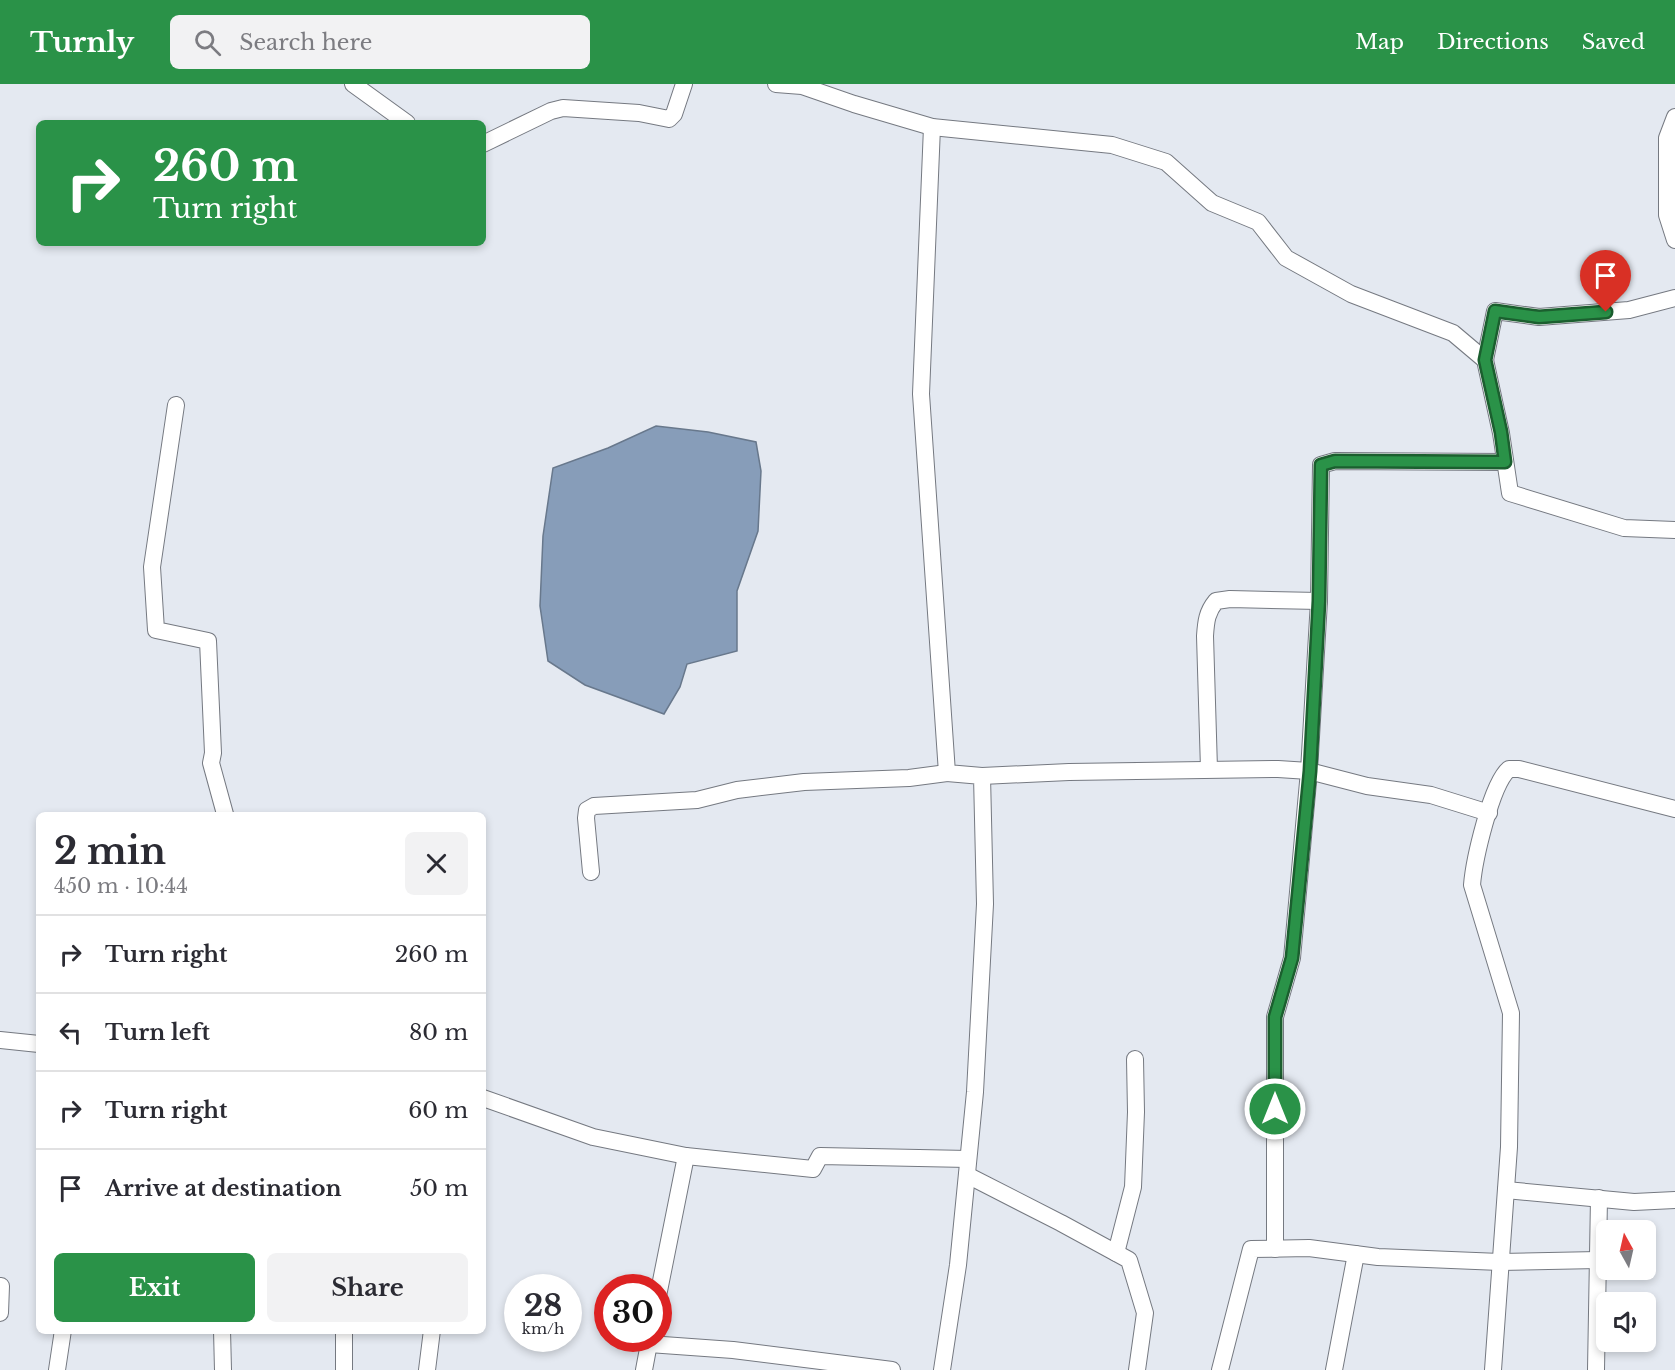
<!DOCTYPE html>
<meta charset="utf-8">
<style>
body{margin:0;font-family:"Libre Baskerville",serif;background:#f2f2f3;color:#2b2b33;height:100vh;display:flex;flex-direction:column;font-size:22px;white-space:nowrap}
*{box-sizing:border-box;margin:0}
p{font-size:20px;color:#7c7c81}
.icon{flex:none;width:33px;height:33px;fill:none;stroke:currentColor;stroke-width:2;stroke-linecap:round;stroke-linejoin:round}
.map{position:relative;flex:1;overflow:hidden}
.panel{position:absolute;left:36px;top:728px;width:450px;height:522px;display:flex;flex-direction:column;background:#fff;border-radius:9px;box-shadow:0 3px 9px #0003}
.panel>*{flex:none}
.hud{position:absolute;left:36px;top:36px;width:450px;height:126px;border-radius:9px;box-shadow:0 3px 9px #0003;background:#2a9248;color:#fff;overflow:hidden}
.needle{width:39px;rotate:352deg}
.buttons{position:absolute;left:1596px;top:1136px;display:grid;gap:12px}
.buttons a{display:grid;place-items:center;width:60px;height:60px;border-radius:9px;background:#fff;box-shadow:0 3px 9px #0003;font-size:30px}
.speed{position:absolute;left:504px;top:1190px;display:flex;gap:12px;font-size:30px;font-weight:700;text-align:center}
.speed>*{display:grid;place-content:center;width:78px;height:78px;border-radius:50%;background:#fff;box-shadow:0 3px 9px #0003;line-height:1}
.speed small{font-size:15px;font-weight:400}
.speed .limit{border:9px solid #d22;background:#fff;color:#111}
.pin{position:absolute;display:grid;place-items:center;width:51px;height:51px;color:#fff;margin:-62px -26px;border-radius:50% 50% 50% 0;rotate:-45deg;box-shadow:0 0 6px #0007}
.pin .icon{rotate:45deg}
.me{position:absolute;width:66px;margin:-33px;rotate:0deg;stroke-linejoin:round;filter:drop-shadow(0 0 4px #0008)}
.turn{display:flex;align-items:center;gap:21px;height:126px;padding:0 18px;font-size:27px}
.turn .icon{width:78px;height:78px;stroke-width:2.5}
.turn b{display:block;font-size:42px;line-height:51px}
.round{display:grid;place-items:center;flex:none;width:63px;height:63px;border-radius:9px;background:#f2f2f3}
.overview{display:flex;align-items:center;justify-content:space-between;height:102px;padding:0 18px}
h1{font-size:36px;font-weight:700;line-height:45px}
.button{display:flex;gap:12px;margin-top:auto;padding:12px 18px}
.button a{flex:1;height:69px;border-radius:9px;background:#2a9248;color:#fff;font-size:24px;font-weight:700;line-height:69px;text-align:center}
.button a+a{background:#f2f2f3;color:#2b2b33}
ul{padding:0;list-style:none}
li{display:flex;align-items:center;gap:18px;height:78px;padding:0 18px;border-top:2px solid #e1e1e2}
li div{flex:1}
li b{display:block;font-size:22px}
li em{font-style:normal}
header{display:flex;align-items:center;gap:36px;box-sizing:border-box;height:84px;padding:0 30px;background:#2a9248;color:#fff}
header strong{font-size:28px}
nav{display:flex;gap:33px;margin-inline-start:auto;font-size:21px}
.search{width:420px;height:54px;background:#f2f2f3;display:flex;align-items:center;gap:15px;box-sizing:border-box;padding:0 21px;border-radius:9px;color:#7c7c81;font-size:22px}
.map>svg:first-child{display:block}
.water{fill:#879db9;stroke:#68788c;stroke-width:1.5}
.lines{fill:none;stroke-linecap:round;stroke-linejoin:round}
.minor-casing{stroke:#757981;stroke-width:18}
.minor{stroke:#fff;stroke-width:16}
.route-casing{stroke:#1b5f2f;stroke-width:15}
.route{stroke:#2a9248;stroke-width:10}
</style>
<header>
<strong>Turnly</strong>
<div class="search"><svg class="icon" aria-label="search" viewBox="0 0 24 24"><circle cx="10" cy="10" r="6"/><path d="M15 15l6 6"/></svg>Search here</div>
<nav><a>Map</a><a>Directions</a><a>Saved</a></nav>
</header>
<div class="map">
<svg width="1675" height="1286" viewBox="0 0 1675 1286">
<rect width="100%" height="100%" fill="#e4e9f1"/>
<!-- water -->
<polygon class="water" points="656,342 708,348 756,358 761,387 758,447 737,507 737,567 687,580 680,603 664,630 585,601 548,577 540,522 543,452 553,384 608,364"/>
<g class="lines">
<!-- minor casing -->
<g class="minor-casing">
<g id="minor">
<polyline points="353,0 407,39"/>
<polyline points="776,0 802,2 854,20 932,43 1112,61 1166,78 1212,119 1258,138 1286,174 1351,210 1453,249 1485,276 1501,349 1510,409 1624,444 1675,446"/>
<polyline points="1675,33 1667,54 1667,131 1675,156"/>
<polyline points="932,43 921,310 947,689 982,692 985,820 975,1008 958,1181 942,1286"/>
<polyline points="483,60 551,27 563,24 639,29 669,35 674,30 684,0"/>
<polyline points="1485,276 1495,227 1539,233 1629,226 1675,214"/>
<polyline points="176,321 152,483 156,546 208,557 213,669 211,679 225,730"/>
<path d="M1209 685 1205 552C1206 537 1207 528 1216 517L1230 515 1319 517"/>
<polyline points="982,692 1069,688 1278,685 1309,687 1367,702 1431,711 1489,729"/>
<polyline points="591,788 586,734 587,726 594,722 697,716 737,706 804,698 909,694 947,689"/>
<polyline points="0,956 39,960"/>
<polyline points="483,1014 593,1053 686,1072 813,1085 820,1072 968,1075"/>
<polyline points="967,1091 1061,1139 1129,1176 1145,1229 1137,1286"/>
<polyline points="1506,1106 1634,1118 1675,1116"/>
<polyline points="1275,1165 1275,933 1292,874 1309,687 1319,517 1321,381 1335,377 1505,378"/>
<polyline points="1116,1169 1133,1103 1136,1028 1135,975"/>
<polyline points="658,1212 686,1072"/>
<polyline points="0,1229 1,1202"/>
<polyline points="222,1246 223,1286"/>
<polyline points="344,1246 344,1286"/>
<polyline points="649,1260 733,1266 892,1286"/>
<polyline points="57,1286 63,1246"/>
<polyline points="427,1286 432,1246"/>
<polyline points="644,1286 650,1254"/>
<polyline points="1220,1286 1251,1165 1309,1164 1378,1173 1500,1178 1598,1176"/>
<polyline points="1334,1286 1356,1170"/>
<path d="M1493 1286 1509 1063 1511 929 1472 801C1474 777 1491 700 1509 685H1519L1675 725"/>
<polyline points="1596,1286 1599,1114"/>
</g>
</g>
<!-- minor -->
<use href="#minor" class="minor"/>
</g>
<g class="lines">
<!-- route casing -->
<g class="route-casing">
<polyline id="route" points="1275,1025 1275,933 1292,874 1310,687 1319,517 1321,381 1335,377 1505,378 1501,348 1485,276 1495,227 1539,233 1606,228"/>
</g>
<!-- route -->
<use href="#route" class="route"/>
</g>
</svg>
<div class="buttons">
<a><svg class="needle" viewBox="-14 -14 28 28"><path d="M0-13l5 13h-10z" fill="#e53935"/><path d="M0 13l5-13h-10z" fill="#7c7c81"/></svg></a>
<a><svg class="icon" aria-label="sound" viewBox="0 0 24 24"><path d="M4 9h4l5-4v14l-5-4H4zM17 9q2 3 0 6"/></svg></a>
</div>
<div class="speed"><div>28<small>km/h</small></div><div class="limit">30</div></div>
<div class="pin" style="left:1606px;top:228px;background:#d93025"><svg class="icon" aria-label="arrive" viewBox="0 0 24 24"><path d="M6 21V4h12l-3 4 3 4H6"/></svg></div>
<svg class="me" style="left:1275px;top:1025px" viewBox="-20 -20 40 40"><circle r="17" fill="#2a9248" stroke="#fff" stroke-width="3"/><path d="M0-11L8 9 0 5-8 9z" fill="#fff"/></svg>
<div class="hud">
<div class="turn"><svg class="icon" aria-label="right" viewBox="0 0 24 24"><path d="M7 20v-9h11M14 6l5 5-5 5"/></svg><div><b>260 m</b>Turn right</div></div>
</div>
<section class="panel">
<div class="overview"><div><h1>2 min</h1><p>450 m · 10:44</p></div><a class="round"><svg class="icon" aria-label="close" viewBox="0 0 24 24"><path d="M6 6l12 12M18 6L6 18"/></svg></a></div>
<ul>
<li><svg class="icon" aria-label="right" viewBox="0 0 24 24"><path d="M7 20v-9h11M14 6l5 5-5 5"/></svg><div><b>Turn right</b></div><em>260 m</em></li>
<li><svg class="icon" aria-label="left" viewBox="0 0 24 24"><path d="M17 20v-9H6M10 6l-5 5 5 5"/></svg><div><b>Turn left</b></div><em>80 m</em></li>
<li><svg class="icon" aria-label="right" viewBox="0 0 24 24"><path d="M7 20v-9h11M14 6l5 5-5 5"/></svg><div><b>Turn right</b></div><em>60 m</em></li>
<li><svg class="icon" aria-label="arrive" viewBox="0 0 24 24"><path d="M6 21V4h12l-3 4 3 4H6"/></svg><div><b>Arrive at destination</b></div><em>50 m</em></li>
</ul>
<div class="button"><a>Exit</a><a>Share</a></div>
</section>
</div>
